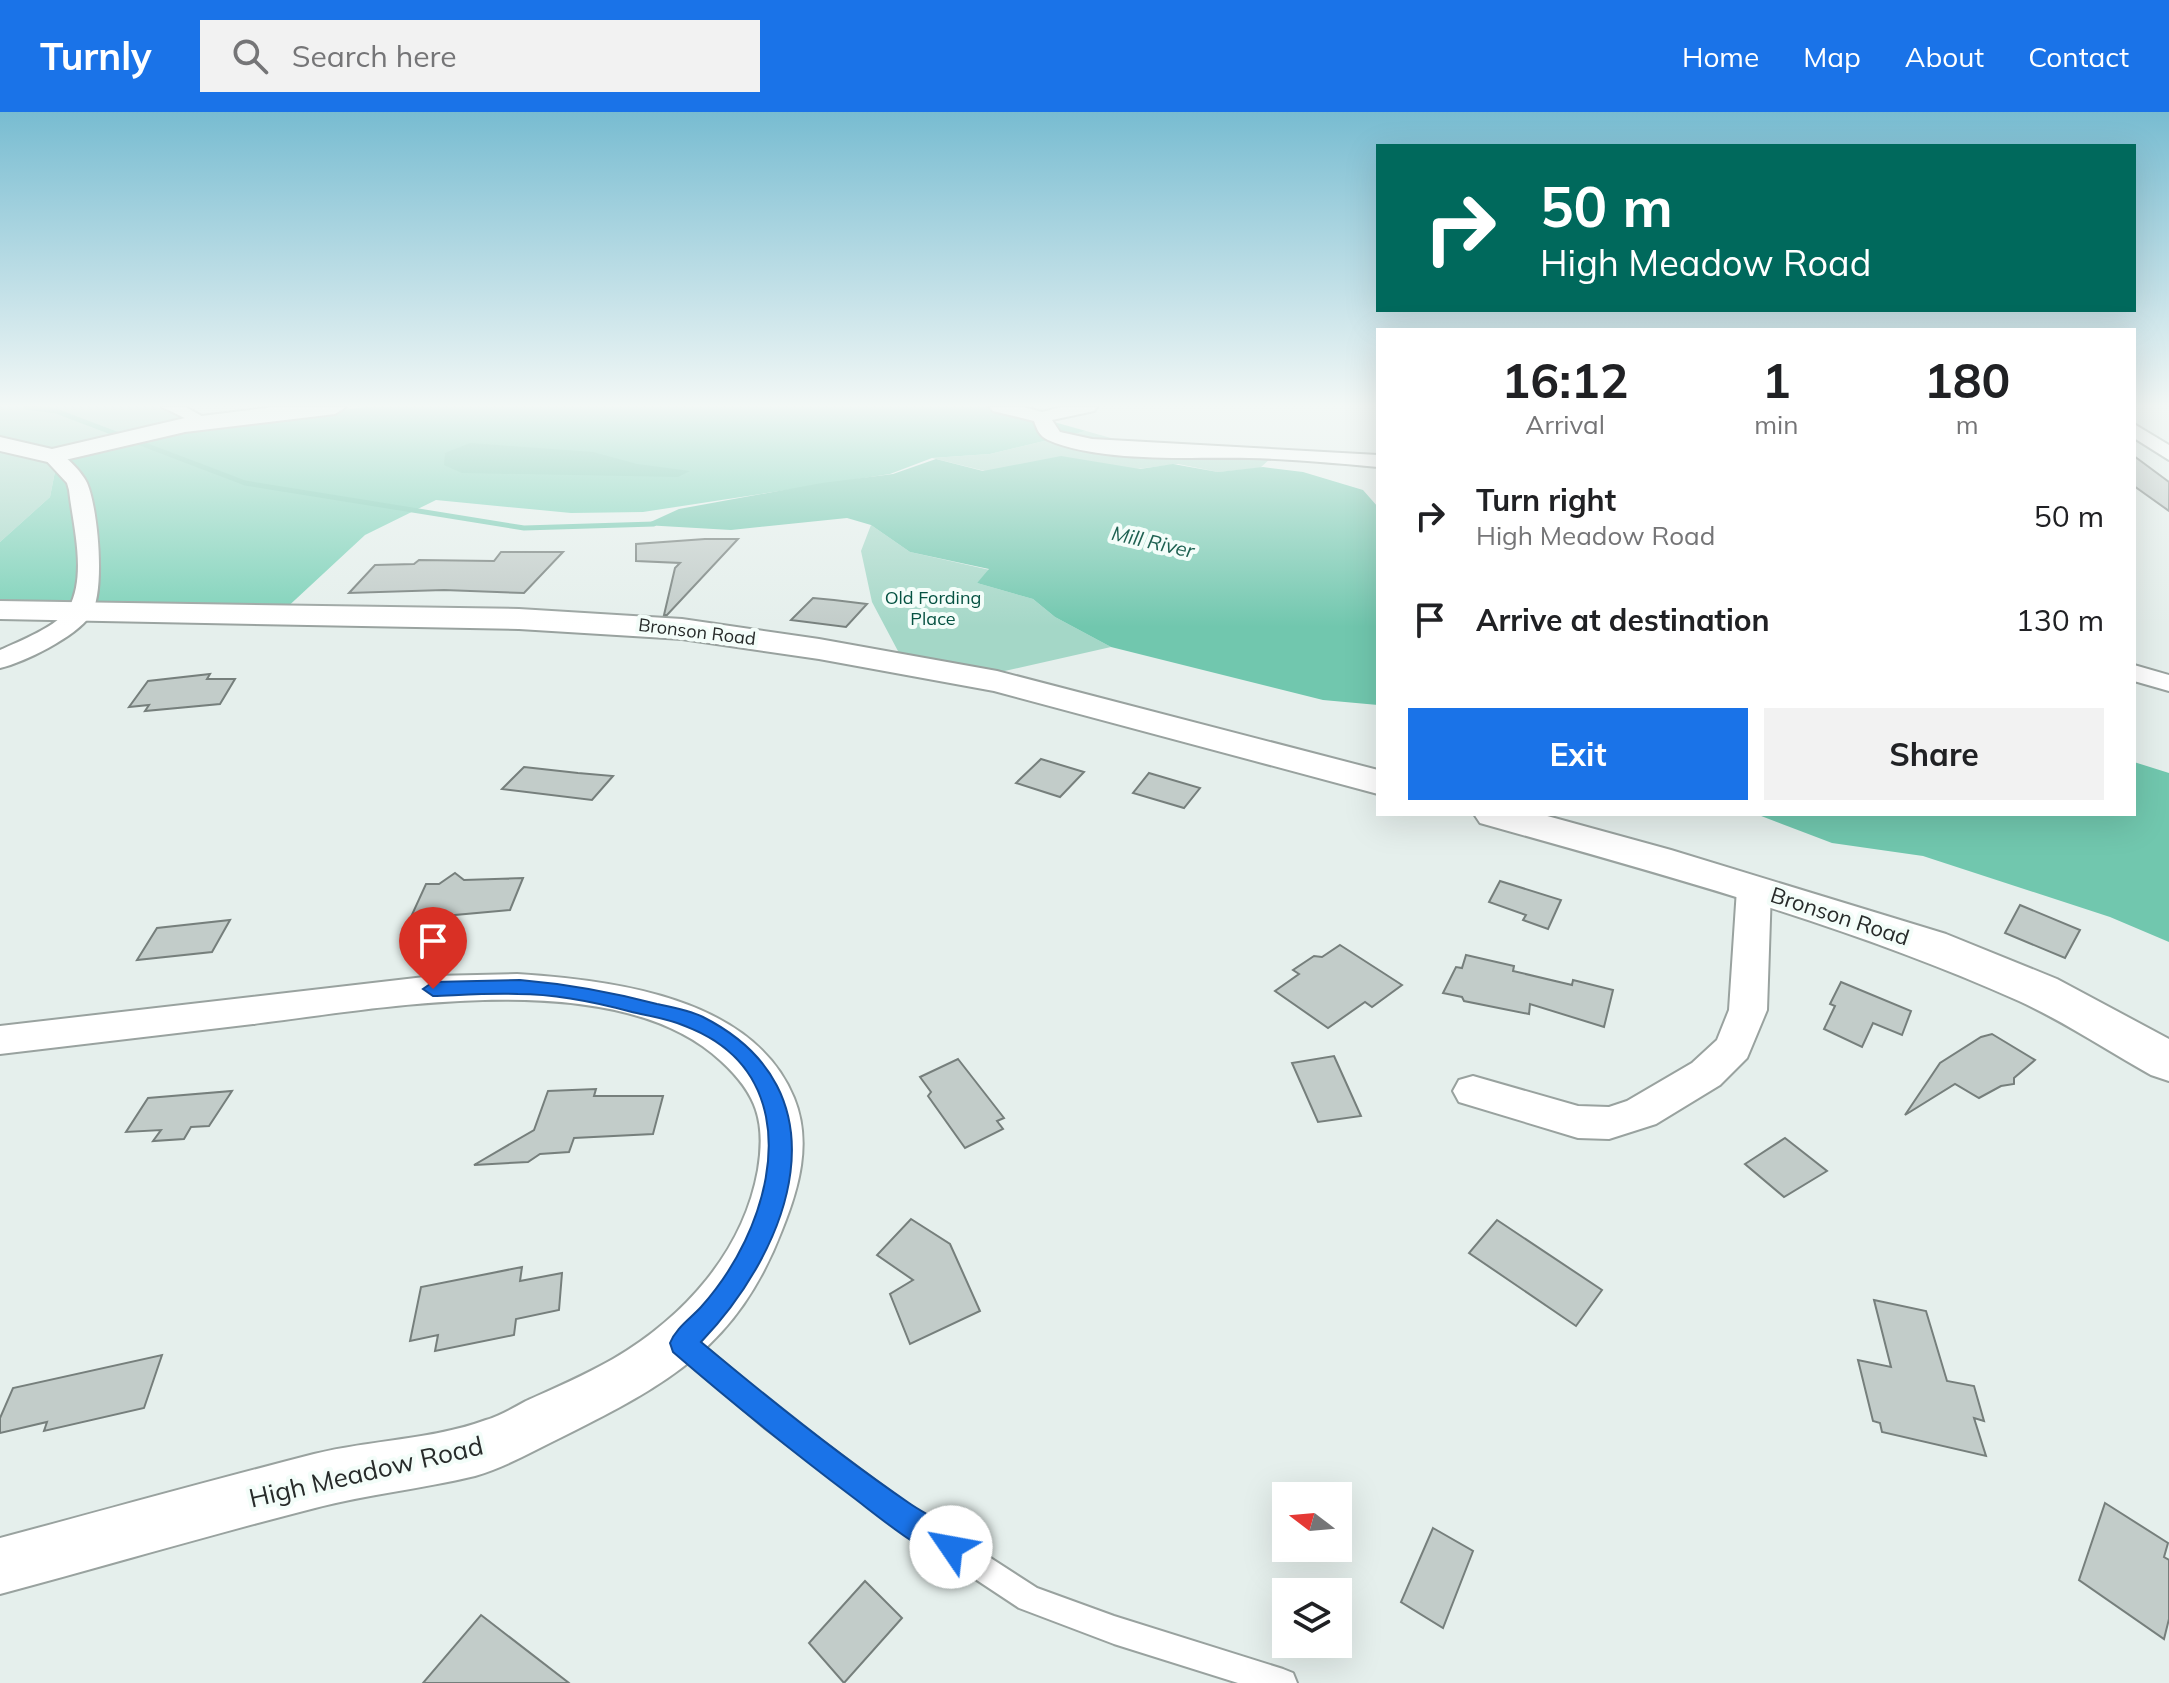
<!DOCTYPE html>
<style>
body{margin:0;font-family:Mulish,sans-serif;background:#f2f2f2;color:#202124;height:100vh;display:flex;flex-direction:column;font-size:30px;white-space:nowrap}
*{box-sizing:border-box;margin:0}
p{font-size:26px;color:#757577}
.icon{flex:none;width:44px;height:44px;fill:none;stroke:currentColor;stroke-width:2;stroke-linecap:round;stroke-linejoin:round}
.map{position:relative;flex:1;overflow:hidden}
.panel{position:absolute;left:1376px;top:216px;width:760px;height:488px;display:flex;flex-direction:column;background:#fff;border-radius:0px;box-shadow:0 8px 32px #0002}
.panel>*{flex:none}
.hud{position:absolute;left:1376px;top:32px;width:760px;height:168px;border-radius:0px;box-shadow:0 8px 32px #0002;background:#00695c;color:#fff;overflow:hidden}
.needle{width:52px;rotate:286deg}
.controls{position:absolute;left:1272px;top:1370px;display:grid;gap:16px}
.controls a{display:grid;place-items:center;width:80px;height:80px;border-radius:0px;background:#fff;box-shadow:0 8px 32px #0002;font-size:40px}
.pin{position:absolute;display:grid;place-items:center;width:68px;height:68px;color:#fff;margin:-82px -34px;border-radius:50% 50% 50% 0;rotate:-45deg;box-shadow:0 0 8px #0007}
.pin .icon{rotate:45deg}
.me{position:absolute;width:88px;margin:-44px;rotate:303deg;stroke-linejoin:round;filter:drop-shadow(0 0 6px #0008)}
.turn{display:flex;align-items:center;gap:28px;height:168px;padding:0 32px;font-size:36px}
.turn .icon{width:104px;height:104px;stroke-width:2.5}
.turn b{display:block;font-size:56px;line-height:68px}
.eta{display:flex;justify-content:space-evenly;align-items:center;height:136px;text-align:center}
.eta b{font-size:48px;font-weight:700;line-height:56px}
.primary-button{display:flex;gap:16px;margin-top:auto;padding:16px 32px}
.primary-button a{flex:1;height:92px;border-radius:0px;background:#1a73e8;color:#fff;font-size:32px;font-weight:700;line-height:92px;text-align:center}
.primary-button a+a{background:#f2f2f2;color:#202124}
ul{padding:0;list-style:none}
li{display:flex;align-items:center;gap:24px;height:104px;padding:0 32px}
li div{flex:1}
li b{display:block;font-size:30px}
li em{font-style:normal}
header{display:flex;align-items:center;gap:48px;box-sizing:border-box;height:112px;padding:0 40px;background:#1a73e8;color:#fff}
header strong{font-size:38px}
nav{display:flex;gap:44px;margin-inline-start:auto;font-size:28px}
.search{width:560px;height:72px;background:#f2f2f2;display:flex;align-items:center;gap:20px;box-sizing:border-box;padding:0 28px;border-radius:0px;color:#757577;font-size:30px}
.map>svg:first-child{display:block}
.green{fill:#a4d7c7}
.forest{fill:#7cd1b8}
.water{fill:#71c7ae}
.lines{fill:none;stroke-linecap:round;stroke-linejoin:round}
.stream{stroke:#71c7ae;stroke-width:5}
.building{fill:#c2ccc9;stroke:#767f7c;stroke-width:2}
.lane-casing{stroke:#99a29f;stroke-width:4}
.street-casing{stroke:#99a29f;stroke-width:4}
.secondary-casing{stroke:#99a29f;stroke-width:4}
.lane{fill:#fff;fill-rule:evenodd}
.street{fill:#fff;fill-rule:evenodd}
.secondary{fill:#fff;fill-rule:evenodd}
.route{fill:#1a73e8;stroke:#114b97;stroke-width:2}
.labels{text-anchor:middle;stroke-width:8;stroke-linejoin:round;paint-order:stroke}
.far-park-label{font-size:18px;fill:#065242;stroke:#f3fdf9}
.far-street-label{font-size:18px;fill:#272b2a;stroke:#f3fdf9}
.far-water-label{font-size:20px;font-style:italic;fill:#1e6151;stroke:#f3fdf9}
.street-label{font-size:22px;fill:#272b2a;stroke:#f3fdf9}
.near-street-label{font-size:26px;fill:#272b2a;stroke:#f3fdf9}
</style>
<header>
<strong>Turnly</strong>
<div class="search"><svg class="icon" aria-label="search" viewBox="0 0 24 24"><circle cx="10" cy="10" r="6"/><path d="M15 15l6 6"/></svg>Search here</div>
<nav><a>Home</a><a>Map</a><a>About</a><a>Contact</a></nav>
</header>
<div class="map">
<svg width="2169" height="1571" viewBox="0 0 2169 1571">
<rect width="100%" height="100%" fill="#e5efec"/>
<!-- green -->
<g class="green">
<polygon points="0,295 157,295 207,303 59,339 50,385 0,430"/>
<polygon points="1086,319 1161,340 1273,344 1260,356 1218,360 1178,352 1137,357 985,359 932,346 990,342"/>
<polygon points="871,413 910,440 990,458 977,471 1033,487 1055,505 1111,535 1000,560 899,541 872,490 861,439"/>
</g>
<!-- forest -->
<polygon class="forest" points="366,295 1001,295 1086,319 990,342 932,346 890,362 643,400 571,401 436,388 365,423 282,500 0,492 0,430 50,385 59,339 207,303 273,307"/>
<!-- water -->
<g class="water">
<polygon points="470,331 593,340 637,352 690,359 678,365 462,361 444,353 445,341"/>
<polygon points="1061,344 1140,357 1173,352 1218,360 1263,355 1303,360 1363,378 1378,395 1378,593 1323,588 1111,535 1055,505 1033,487 977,471 989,457 910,440 871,413 847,406 731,418 644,413 679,397 822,371 893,362 936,347 983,359"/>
<polygon points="2134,650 2169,661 2169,830 2110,805 1923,744 1832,731 1756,702 2134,702"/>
</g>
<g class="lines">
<!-- stream -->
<polyline class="stream" points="26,295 56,299 245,371 524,416 654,412"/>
</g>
<!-- building -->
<g class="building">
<polygon points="2134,344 2169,370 2169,399 2134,374"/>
<polygon points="705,427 738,427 667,503 664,503 675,456 680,451 636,449 636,432"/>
<polygon points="501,440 563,440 524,481 444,478 349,481 375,453 414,452 419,448 494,449"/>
<polygon points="813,486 834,488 867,492 846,515 791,508"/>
<polygon points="210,562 207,567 235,567 220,592 145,599 149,593 129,595 148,569"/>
<polygon points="1041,647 1084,660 1060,685 1016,671"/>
<polygon points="524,655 578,661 613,664 592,688 502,677"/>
<polygon points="1149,661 1200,676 1184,696 1133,681"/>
<polygon points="455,761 464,768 523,766 510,798 410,807 426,772 439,772"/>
<polygon points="1500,769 1561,788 1548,817 1523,808 1526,803 1489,790"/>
<polygon points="2020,793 2080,818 2065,846 2005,821"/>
<polygon points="230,808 212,840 137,848 157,816"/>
<polygon points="1340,833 1402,873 1372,895 1365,890 1328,916 1275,879 1299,862 1293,858 1314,844 1322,845"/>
<polygon points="1466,843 1514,854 1513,859 1572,873 1573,868 1613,878 1604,915 1530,892 1529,902 1464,889 1462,885 1443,881 1456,855 1462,856"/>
<polygon points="1841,870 1911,899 1902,923 1873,911 1862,935 1824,917 1835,894 1830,892"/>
<polygon points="1992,922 2035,948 2014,966 2014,972 2001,974 1979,986 1955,972 1905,1003 1940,951 1981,925"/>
<polygon points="1334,944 1361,1004 1318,1010 1292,951"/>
<polygon points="958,947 1004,1006 997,1009 1003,1017 965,1036 928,984 931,980 920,965"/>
<polygon points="596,977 594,984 663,984 653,1022 574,1026 569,1040 540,1042 528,1050 474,1053 534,1018 548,979"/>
<polygon points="232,979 209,1014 191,1015 184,1027 153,1029 161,1018 126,1020 148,986"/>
<polygon points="1785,1026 1827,1059 1784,1085 1745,1052"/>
<polygon points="911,1107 950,1132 980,1199 910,1232 890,1182 913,1168 877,1143"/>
<polygon points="1497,1108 1602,1178 1576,1214 1469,1141"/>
<polygon points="522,1155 520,1169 562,1161 559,1198 516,1207 514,1223 435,1239 438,1223 410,1229 421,1175"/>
<polygon points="1874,1188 1926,1199 1947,1269 1974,1274 1984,1309 1974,1306 1986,1344 1882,1320 1880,1311 1873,1309 1858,1248 1891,1255"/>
<polygon points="162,1243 144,1296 44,1319 47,1310 0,1321 0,1306 13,1276"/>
<polygon points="2105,1391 2168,1431 2164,1445 2169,1448 2169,1507 2164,1527 2079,1468"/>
<polygon points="1433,1416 1473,1439 1443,1516 1401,1490"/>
<polygon points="865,1469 902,1506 844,1571 809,1531"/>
<polygon points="481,1503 569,1571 423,1571"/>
</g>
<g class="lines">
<!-- lane casing -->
<g class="lane-casing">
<polygon id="lane" points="683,1220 691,1223 783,1300 907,1392 1037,1476 1114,1504 1283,1557 1293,1561 1297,1571 1238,1571 1114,1532 1019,1496 889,1410 765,1316 675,1239 671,1231 675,1223"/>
</g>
<!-- street casing -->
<g class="street-casing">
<g id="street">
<polygon points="162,295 186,295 212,310 203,315"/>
<path d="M990 295H1023L1042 300 1062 295H1097L1094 299 1052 308 1060 320 1092 327 1378 343V355C1335 351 1292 347 1249 346 1191 345 1101 351 1048 328 1039 324 1037 317 1034 309L993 299Z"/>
<polygon points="2134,312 2169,333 2169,348 2134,326"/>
<path d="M52 338C64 341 82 360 87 371 98 396 106 482 90 504 75 525 25 550 0 556V538C18 530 60 513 69 496 87 462 73 414 69 378L67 371 42 344Z"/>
<polygon points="2134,553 2169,563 2169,579 2134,569"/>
<polygon points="1754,766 1766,769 1771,777 1767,898 1747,946 1720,973 1656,1012 1609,1027 1578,1026 1459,990 1453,979 1459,968 1473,964 1578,994 1609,995 1627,989 1692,951 1717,928 1729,898 1737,777 1742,769"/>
<path d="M517 862C612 868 753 885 794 986 812 1030 799 1076 782 1118 737 1235 668 1272 562 1325 533 1339 506 1355 475 1364 422 1377 367 1382 315 1396 209 1423 105 1454 0 1482V1426C105 1398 209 1369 314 1342 370 1328 432 1328 486 1308 500 1304 513 1296 526 1289 555 1276 585 1263 613 1247 683 1206 743 1141 758 1058 766 1010 757 982 721 949 616 851 383 896 253 912 169 922 84 932 0 942V914L433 864Z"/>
</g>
</g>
<!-- secondary casing -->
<g class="secondary-casing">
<g id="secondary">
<polygon points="274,295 346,295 335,302 185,320 52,351 0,339 0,325 52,337 185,306"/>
<polygon points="0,489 519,497 682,507 819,527 997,559 1378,658 1378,682 994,579 819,547 682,527 519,517 0,507"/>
<path d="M1474 702H1540L1671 738 1946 822 2057 867 2169 927V969L2151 963C2108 939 2065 910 2019 889 1847 812 1661 762 1480 711Z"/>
</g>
</g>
<!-- lane -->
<use href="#lane" class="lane"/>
<!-- street -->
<use href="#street" class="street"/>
<!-- secondary -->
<use href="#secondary" class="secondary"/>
</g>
<!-- sky -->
<linearGradient id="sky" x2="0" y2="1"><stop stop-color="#78bcd1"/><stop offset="0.57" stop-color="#f3f8f6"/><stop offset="1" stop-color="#f3f8f6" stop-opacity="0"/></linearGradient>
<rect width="2169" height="515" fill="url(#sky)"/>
<!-- route -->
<path class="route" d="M520 868C567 872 611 880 657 892 672 895 689 898 703 905 849 979 791 1136 701 1230 768 1286 837 1342 909 1391 927 1404 957 1415 966 1435L961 1446 951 1450C916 1436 884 1409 854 1386 792 1339 732 1291 673 1240L670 1231C676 1216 690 1207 701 1195 718 1176 734 1152 745 1129 784 1047 782 951 685 914 669 907 650 904 632 900 595 890 557 882 518 882 490 881 461 883 433 884L423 877 433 870Z"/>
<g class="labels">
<!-- far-park labels -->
<g class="far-park-label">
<text x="933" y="492">Old Fording<tspan x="933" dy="21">Place</tspan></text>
</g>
<!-- far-street labels -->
<g class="far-street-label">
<text transform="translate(697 520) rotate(7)" y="6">Bronson Road</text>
</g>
<!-- far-water labels -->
<g class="far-water-label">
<text transform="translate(1153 430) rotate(13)" y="7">Mill River</text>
</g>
<!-- street labels -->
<g class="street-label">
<text transform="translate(1840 804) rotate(18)" y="8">Bronson Road</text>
</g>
<!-- near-street labels -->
<g class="near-street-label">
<text transform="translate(366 1360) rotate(-13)" y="9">High Meadow Road</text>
</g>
</g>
</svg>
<div class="controls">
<a><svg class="needle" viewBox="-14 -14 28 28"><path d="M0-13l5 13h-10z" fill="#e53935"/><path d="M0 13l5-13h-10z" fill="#757577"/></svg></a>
<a><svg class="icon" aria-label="layers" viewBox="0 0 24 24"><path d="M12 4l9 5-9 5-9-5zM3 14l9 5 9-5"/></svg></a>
</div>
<div class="pin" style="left:433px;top:877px;background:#d93025"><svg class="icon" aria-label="arrive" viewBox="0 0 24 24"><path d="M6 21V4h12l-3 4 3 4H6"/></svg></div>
<svg class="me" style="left:951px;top:1435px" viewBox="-20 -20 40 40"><circle r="19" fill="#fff"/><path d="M0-13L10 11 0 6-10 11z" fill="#1a73e8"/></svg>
<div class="hud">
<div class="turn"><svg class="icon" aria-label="right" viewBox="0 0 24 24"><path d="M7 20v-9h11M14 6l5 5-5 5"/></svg><div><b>50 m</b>High Meadow Road</div></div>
</div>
<section class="panel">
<div class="eta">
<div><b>16:12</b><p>Arrival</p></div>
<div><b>1</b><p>min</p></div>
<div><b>180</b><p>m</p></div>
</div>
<ul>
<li><svg class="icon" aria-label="right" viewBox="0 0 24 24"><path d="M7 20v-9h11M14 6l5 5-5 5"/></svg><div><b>Turn right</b><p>High Meadow Road</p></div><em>50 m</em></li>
<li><svg class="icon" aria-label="arrive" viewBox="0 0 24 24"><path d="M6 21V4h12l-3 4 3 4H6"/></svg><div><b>Arrive at destination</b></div><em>130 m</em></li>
</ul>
<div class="primary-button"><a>Exit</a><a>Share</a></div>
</section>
</div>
